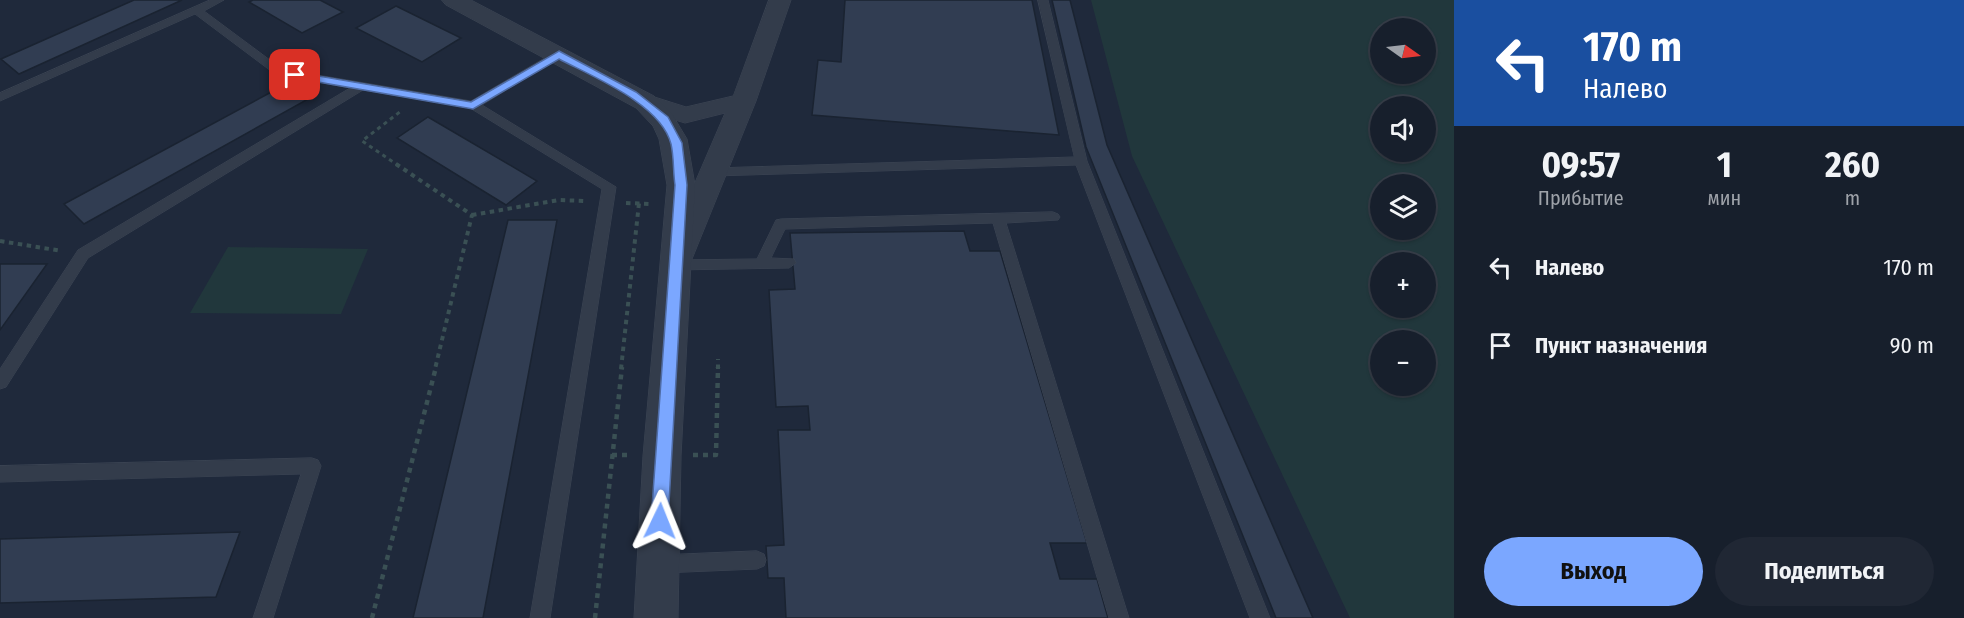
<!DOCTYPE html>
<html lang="ru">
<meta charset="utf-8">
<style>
body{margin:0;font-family:"Fira Sans Condensed",sans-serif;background:#202734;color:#f1f3f6;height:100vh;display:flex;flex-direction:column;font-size:22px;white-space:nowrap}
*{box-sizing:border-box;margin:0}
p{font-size:20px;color:#9ea2a9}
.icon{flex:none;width:33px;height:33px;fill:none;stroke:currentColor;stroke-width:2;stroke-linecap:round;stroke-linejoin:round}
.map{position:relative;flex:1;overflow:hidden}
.panel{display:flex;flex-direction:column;background:#171f2c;width:510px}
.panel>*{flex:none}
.banner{background:#1a4fa0;color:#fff;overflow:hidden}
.needle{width:39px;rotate:104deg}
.controls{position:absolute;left:1370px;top:18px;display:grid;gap:12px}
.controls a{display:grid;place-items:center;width:66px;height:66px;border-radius:50%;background:#171f2c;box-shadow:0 2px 4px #0004,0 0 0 2px #363d48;font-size:30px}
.pin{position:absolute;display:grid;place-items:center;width:51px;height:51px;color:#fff;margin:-26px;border-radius:12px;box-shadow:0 3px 9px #0006}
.me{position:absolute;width:66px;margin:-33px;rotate:2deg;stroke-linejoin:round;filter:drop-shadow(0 0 4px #0008)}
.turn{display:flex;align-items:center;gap:21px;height:126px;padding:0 30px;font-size:27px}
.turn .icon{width:78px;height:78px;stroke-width:2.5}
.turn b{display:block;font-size:42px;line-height:51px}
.eta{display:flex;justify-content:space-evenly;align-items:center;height:102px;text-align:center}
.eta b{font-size:36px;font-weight:700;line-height:42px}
.button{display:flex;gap:12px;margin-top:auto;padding:12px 30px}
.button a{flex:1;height:69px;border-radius:36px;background:#7ba7ff;color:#111;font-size:24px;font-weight:700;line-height:69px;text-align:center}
.button a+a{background:#202734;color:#f1f3f6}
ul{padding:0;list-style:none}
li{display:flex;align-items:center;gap:18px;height:78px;padding:0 30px}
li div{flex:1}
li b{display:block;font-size:22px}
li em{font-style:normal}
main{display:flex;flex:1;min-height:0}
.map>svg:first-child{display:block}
.green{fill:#21373c;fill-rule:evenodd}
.building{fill:#313d52;stroke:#1a2331;stroke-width:1.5}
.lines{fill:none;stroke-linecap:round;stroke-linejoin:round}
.service-casing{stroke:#3c4554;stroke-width:1}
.minor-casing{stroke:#3c4554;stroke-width:1}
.tertiary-casing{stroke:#3c4554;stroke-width:1}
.path-far2{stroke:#3a5054;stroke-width:3;stroke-dasharray:4 4;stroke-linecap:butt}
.path-far1{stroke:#3a5054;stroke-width:4;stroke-dasharray:4.5 4.5;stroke-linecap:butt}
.path{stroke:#3a5054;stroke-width:4.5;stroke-dasharray:5 5;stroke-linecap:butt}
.service{fill:#333c4b;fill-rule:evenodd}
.minor{fill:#333c4b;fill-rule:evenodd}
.tertiary{fill:#333c4b;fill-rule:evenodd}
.route{fill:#7ba7ff;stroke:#506da6;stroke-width:1.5}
</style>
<main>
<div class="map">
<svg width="1454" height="618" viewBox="0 0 1454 618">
<rect width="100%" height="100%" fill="#1f293b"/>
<!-- green -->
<g class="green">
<path d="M1091 0H1454V618H1350L1132 156ZM1380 28H1425V74H1380ZM1380 106H1425V152H1380ZM1380 184H1425V230H1380ZM1380 262H1425V308H1380ZM1380 340H1425V386H1380Z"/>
<polygon points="228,247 368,249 341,314 190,313"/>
</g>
<!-- building -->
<g class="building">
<polygon points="134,0 182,0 19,74 1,59"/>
<polygon points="253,0 320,0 343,12 302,33 249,2"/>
<polygon points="845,0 1032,0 1059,135 812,115 818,60 841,62"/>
<polygon points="1052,0 1070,0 1107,145 1313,618 1276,618 1086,147"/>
<polygon points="396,6 461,38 422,62 356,28"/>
<polygon points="288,83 310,98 84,224 64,204"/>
<polygon points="428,117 537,181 506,205 397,138"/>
<polygon points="508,220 557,220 483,618 413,618"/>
<polygon points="964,231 970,251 1000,251 1087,543 1050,543 1060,579 1097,579 1108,618 786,618 784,578 768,578 766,546 784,545 778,430 810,430 808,406 776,407 769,290 795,289 790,233"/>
<polygon points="0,264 47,264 0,330"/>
<polygon points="240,532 216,597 0,603 0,539"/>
</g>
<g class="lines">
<!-- service casing -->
<g class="service-casing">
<g id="service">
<polygon points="210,0 224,0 204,11 282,69 471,101 555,52 559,51 565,54 482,105 616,187 550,618 530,618 602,189 470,108 363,90 88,258 6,387 0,389 0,369 78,250 350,88 275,74 195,14 0,101 0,93"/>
<polygon points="1038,0 1048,0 1087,161 1270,618 1250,618 1076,165 714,176 708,172 714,168 1074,157"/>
<polygon points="1053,212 1058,214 1060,217 1058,220 1006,223 1129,618 1109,618 993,223 785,229 771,258 794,259 796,263 789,268 674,270 667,265 674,260 757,259 776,220 781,219"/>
<polygon points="312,458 318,460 321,466 273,618 253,618 301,474 0,482 0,466"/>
<polygon points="757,551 764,554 766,560 764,566 757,569 661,573 654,571 652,564 654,557 661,555"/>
</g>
</g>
<!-- minor casing -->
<g class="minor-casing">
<polygon id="minor" points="769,0 791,0 756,101 692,259 688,267 677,270 666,267 662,259 725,113 685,123 636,108 632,102 636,96 645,94 686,107 733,96"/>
</g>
<!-- tertiary casing -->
<g class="tertiary-casing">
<polygon id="tertiary" points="442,0 471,0 654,96 672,114 687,139 695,185 681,456 678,618 634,618 643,456 667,185 659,139 653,126 636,108 446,5"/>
</g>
<!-- path-far2 -->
<polyline class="path-far2" points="399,166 362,141 401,111"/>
<!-- path-far1 -->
<g class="path-far1">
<polyline points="396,164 472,215 435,369"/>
<polyline points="626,203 651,204"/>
<polyline points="472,215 559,200 585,201"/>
<polyline points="0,241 62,251"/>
<polyline points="621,369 639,203"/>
<polyline points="718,369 718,359"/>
</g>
<!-- path -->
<g class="path">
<polyline points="612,455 628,455"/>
<polyline points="693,455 716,455 718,367"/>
<polyline points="372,618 436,367"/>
<polyline points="595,618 622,367"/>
</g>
<!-- service -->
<use href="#service" class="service"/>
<!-- minor -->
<use href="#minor" class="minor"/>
<!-- tertiary -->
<use href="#tertiary" class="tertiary"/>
</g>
<!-- route -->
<path class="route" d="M559 51 636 92 668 117 682 143 687 185 668 521 665 526 660 528 654 526 651 521 675 185C673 172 674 157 671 144 661 104 593 77 559 59L473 109 295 78 289 75 295 72 471 102Z"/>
</svg>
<div class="controls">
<a><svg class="needle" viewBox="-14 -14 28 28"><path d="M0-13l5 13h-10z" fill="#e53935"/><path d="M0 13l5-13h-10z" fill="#9ea2a9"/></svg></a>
<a><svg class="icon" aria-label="sound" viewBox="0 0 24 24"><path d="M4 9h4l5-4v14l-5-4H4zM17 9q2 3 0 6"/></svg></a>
<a><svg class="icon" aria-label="layers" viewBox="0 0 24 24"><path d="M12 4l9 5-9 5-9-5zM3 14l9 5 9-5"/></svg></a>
<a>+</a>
<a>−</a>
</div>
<div class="pin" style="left:295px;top:75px;background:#d93025"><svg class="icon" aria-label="arrive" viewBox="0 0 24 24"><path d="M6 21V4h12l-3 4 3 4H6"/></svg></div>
<svg class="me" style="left:660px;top:521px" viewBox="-20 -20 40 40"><path d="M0-17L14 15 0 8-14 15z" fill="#7ba7ff" stroke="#fff" stroke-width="4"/></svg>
</div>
<section class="panel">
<div class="banner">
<div class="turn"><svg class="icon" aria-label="left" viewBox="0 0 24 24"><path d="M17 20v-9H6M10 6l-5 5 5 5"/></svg><div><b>170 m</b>Налево</div></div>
</div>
<div class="eta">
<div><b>09:57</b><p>Прибытие</p></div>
<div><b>1</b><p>мин</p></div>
<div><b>260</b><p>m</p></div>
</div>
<ul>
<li><svg class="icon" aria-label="left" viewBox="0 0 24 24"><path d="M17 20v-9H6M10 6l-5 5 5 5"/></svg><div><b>Налево</b></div><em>170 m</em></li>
<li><svg class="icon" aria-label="arrive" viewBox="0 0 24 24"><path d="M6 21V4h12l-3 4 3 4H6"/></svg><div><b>Пункт назначения</b></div><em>90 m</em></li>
</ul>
<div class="button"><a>Выход</a><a>Поделиться</a></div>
</section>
</main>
